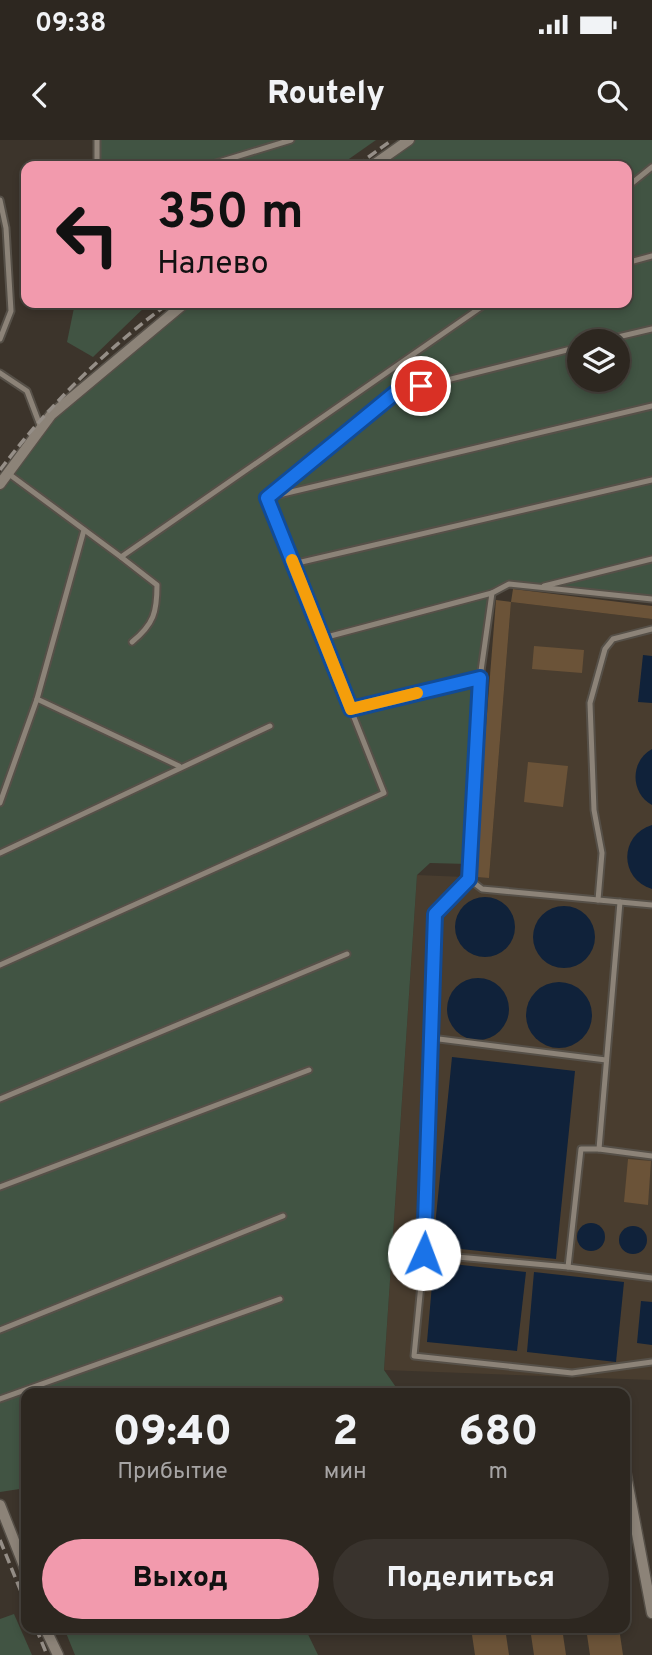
<!DOCTYPE html>
<html lang="ru">
<meta charset="utf-8">
<style>
body{margin:0;font-family:Overpass,sans-serif;background:#39332d;color:#f1f3f6;height:100vh;display:flex;flex-direction:column;font-size:26px;white-space:nowrap}
*{box-sizing:border-box;margin:0}
p{font-size:23px;color:#a7a5a5}
.icon{flex:none;width:38px;height:38px;fill:none;stroke:currentColor;stroke-width:2;stroke-linecap:round;stroke-linejoin:round}
.map{position:relative;flex:1;overflow:hidden}
.panel{position:absolute;left:21px;top:1248px;width:609px;height:245px;display:flex;flex-direction:column;background:#2d2720;border-radius:14px;box-shadow:0 4px 10px #0003,0 0 0 2px #48443e}
.panel>*{flex:none}
.banner{position:absolute;left:21px;top:21px;width:611px;height:147px;border-radius:14px;box-shadow:0 4px 10px #0003,0 0 0 2px #48443e;background:#f29aad;color:#111;overflow:hidden}
.fabs{position:absolute;left:567px;top:189px;display:grid;gap:14px}
.fabs a{display:grid;place-items:center;width:63px;height:63px;border-radius:50%;background:#2d2720;box-shadow:0 4px 10px #0003,0 0 0 2px #48443e;font-size:35px}
.pin{position:absolute;display:grid;place-items:center;width:60px;height:60px;color:#fff;margin:-30px;border:4px solid #fff;border-radius:50%;box-shadow:0 2px 7px #0007}
.me{position:absolute;width:77px;margin:-38px;rotate:2deg;stroke-linejoin:round;filter:drop-shadow(0 0 5px #0008)}
.turn{display:flex;align-items:center;gap:24px;height:147px;padding:0 21px;font-size:32px}
.turn .icon{width:91px;height:91px;stroke-width:2.5}
.turn b{display:block;font-size:49px;line-height:60px}
.eta{display:flex;justify-content:space-evenly;align-items:center;height:119px;text-align:center}
.eta b{font-size:42px;font-weight:800;line-height:49px}
.primary-button{display:flex;gap:14px;margin-top:auto;padding:14px 21px}
.primary-button a{flex:1;height:80px;border-radius:42px;background:#f29aad;color:#111;font-size:28px;font-weight:800;line-height:80px;text-align:center}
.primary-button a+a{background:#39332d;color:#f1f3f6}
.status{display:flex;justify-content:space-between;align-items:center;height:49px;padding:0 35px;background:#2d2720;direction:ltr}
.status svg{height:19px;fill:currentColor}
header{display:flex;justify-content:space-between;align-items:center;height:91px;padding:0 21px;background:#2d2720;font-size:32px;font-weight:800}
.map>svg:first-child{display:block}
.built{fill:#493d2f}
.green{fill:#415443;fill-rule:evenodd}
.water{fill:#10223a}
.building{fill:#6b5338}
.lines{fill:none;stroke-linecap:round;stroke-linejoin:round}
.service-casing{stroke:#565048;stroke-width:9}
.minor-casing{stroke:#565048;stroke-width:13}
.service{stroke:#8c8378;stroke-width:5}
.minor{stroke:#8c8378;stroke-width:10}
.rail{stroke:#958e87;stroke-width:3.5;stroke-dasharray:10 5;stroke-linecap:butt}
.route-casing{stroke:#114b97;stroke-width:18}
.route{stroke:#1a73e8;stroke-width:12}
.slow{stroke:#f59e0b;stroke-width:12}
</style>
<div class="status"><b>09:38</b><svg viewBox="0 0 49 12"><path d="M0 12V9h3v3zM5 12V6h3v6zM10 12V3h3v9zM15 12V0h3v12zM26 1h20v11H26zM47 4h2v5h-2z"/></svg></div>
<header><svg class="icon" aria-label="back" viewBox="0 0 24 24"><path d="M15 5l-7 7 7 7"/></svg>Routely<svg class="icon" aria-label="search" viewBox="0 0 24 24"><circle cx="10" cy="10" r="6"/><path d="M15 15l6 6"/></svg></header>
<div class="map">
<svg width="652" height="1515" viewBox="0 0 652 1515">
<rect width="100%" height="100%" fill="#3c342b"/>
<!-- built -->
<polygon class="built" points="511,462 652,479 652,1240 384,1230 417,735 489,738"/>
<!-- green -->
<g class="green">
<polygon points="97,0 376,0 339,26 97,26"/>
<path d="M409 0H652V459L509 444 492 453 480 538 468 724 430 723 417 735 384 1230 400 1253H26V1348L0 1352V344L51 275 185 163H626V26H372ZM579 201H618V240H579Z"/>
<polygon points="75,163 149,163 93,217 67,202"/>
<polygon points="14,1474 32,1515 0,1515 0,1479"/>
<polygon points="64,1488 305,1488 318,1515 75,1515"/>
</g>
<!-- water -->
<g class="water">
<polygon points="643,515 652,516 652,563 638,562"/>
<path d="M652 609V665C630 653 630 621 652 609Z"/>
<path d="M652 685V749C619 739 619 695 652 685Z"/>
<circle cx="485" cy="787" r="30"/>
<circle cx="564" cy="797" r="31"/>
<circle cx="478" cy="869" r="31"/>
<circle cx="559" cy="875" r="33"/>
<polygon points="452,917 575,931 556,1119 433,1106"/>
<circle cx="591" cy="1097" r="14"/>
<circle cx="633" cy="1100" r="14"/>
<polygon points="434,1122 526,1132 517,1211 427,1202"/>
<polygon points="534,1132 624,1142 616,1222 527,1212"/>
<polygon points="641,1161 652,1162 652,1205 637,1203"/>
</g>
<!-- building -->
<g class="building">
<polygon points="513,449 652,466 652,479 511,462"/>
<polygon points="496,460 511,462 489,738 474,737"/>
<polygon points="534,506 584,510 582,533 532,529"/>
<polygon points="528,622 568,626 563,667 524,662"/>
<polygon points="628,1019 651,1021 648,1065 624,1062"/>
<polygon points="471,1488 505,1488 509,1515 475,1515"/>
<polygon points="530,1488 562,1488 566,1515 534,1515"/>
<polygon points="586,1488 619,1488 623,1515 590,1515"/>
</g>
<g class="lines">
<!-- service casing -->
<g class="service-casing">
<g id="service">
<polyline points="97,0 97,26"/>
<polyline points="206,26 291,0"/>
<polyline points="626,48 652,27"/>
<polyline points="0,60 6,88 11,171 0,199"/>
<polyline points="626,123 652,116"/>
<polyline points="601,201 652,189"/>
<polyline points="0,233 27,251 41,288"/>
<polyline points="9,334 121,417 487,163"/>
<polyline points="270,357 652,266"/>
<path d="M121 417 157 445C157 472 154 484 132 502"/>
<polyline points="293,424 652,340"/>
<polyline points="544,446 652,419"/>
<polyline points="652,459 509,444 492,453 480,538 468,724 469,739 482,749 652,765"/>
<polyline points="323,498 492,453"/>
<polyline points="37,559 179,626"/>
<polyline points="351,569 480,538"/>
<polyline points="0,663 37,559 84,390"/>
<polyline points="0,713 270,586"/>
<polyline points="469,739 435,774 424,1114 568,1127 581,1009 599,1009 620,762"/>
<polyline points="598,760 602,713 594,670 590,563 605,509 613,499 652,489"/>
<polyline points="0,825 384,653 267,358 395,253 579,207"/>
<polyline points="431,898 606,920"/>
<polyline points="0,959 347,814"/>
<polyline points="599,1009 652,1016"/>
<polyline points="0,1047 309,930"/>
<polyline points="424,1114 414,1216 572,1233 652,1222"/>
<polyline points="568,1127 652,1138"/>
<polyline points="0,1190 283,1076"/>
<polyline points="0,1259 280,1159"/>
</g>
</g>
<!-- minor casing -->
<g class="minor-casing">
<g id="minor">
<polyline points="372,26 409,0"/>
<polyline points="0,344 51,275 185,163"/>
<polyline points="625,1330 652,1473"/>
<polyline points="0,1365 26,1431"/>
<polyline points="45,1488 58,1515"/>
</g>
</g>
<!-- service -->
<use href="#service" class="service"/>
<!-- minor -->
<use href="#minor" class="minor"/>
<!-- rail -->
<g class="rail">
<polyline points="356,26 392,0"/>
<path d="M0 330C48 266 105 210 169 163"/>
<polyline points="0,1400 26,1464"/>
<polyline points="36,1488 47,1515"/>
</g>
</g>
<g class="lines">
<!-- route casing -->
<g class="route-casing">
<polyline id="route" points="421,246 395,253 267,358 351,569 480,538 469,739 435,774 424,1114"/>
</g>
<!-- route -->
<use href="#route" class="route"/>
<!-- slow -->
<polyline class="slow" points="292,420 351,569 417,553"/>
</g>
</svg>
<div class="fabs">
<a><svg class="icon" aria-label="layers" viewBox="0 0 24 24"><path d="M12 4l9 5-9 5-9-5zM3 14l9 5 9-5"/></svg></a>
</div>
<div class="pin" style="left:421px;top:246px;background:#d93025"><svg class="icon" aria-label="arrive" viewBox="0 0 24 24"><path d="M6 21V4h12l-3 4 3 4H6"/></svg></div>
<svg class="me" style="left:424px;top:1114px" viewBox="-20 -20 40 40"><circle r="19" fill="#fff"/><path d="M0-13L10 11 0 6-10 11z" fill="#1a73e8"/></svg>
<div class="banner">
<div class="turn"><svg class="icon" aria-label="left" viewBox="0 0 24 24"><path d="M17 20v-9H6M10 6l-5 5 5 5"/></svg><div><b>350 m</b>Налево</div></div>
</div>
<section class="panel">
<div class="eta">
<div><b>09:40</b><p>Прибытие</p></div>
<div><b>2</b><p>мин</p></div>
<div><b>680</b><p>m</p></div>
</div>
<div class="primary-button"><a>Выход</a><a>Поделиться</a></div>
</section>
</div>
